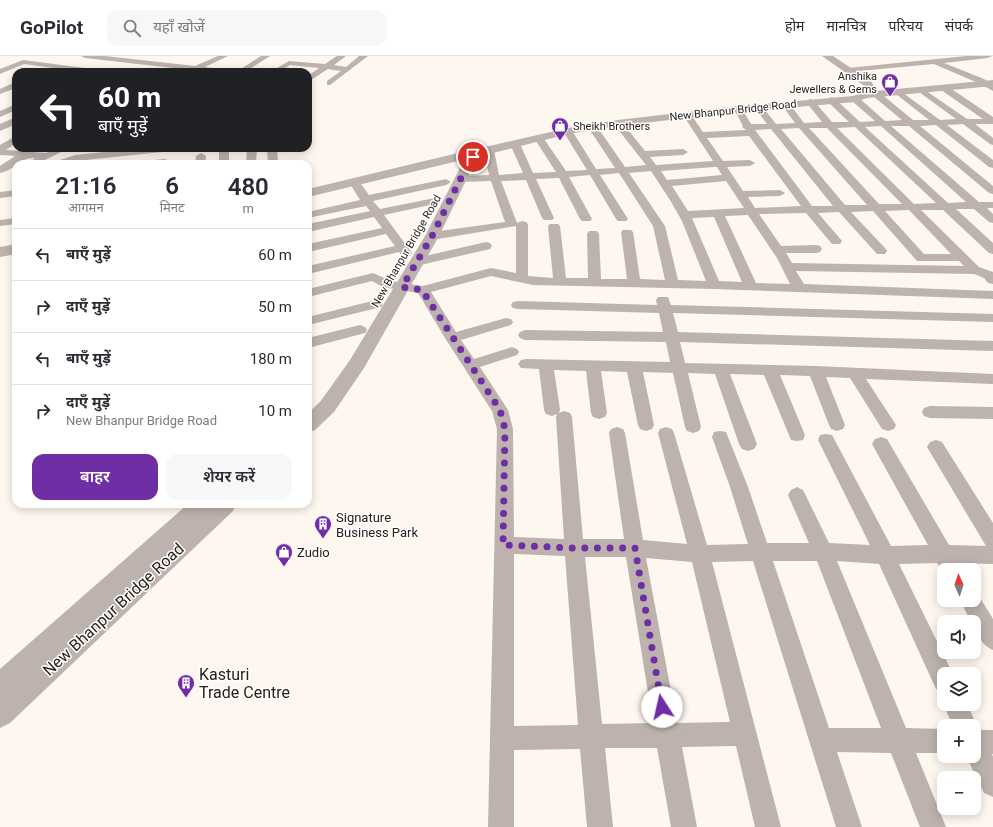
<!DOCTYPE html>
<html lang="hi">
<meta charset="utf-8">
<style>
body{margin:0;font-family:Roboto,"Noto Sans Devanagari",sans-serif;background:#f7f7f7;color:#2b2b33;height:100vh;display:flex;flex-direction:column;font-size:15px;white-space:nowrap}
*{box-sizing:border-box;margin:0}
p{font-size:13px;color:#7c7c81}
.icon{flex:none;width:22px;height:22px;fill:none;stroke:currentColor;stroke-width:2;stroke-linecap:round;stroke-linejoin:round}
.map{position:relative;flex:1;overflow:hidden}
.details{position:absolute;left:12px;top:104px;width:300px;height:348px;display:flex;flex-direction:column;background:#fff;border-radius:12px;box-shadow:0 2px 10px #0003}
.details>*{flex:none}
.banner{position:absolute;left:12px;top:12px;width:300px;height:84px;border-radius:12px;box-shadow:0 2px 10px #0003;background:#202124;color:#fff;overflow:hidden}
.needle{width:26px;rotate:357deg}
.buttons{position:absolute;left:937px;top:507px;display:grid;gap:8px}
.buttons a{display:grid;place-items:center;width:44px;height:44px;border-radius:8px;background:#fff;box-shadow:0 2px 10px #0003;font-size:20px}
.pin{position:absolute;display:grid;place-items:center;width:34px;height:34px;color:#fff;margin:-17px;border:2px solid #fff;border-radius:50%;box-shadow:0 1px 4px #0007}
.me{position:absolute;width:44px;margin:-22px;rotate:350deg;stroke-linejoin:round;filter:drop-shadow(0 0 3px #0008)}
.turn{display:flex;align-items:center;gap:14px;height:84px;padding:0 20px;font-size:18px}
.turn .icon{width:52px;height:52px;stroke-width:2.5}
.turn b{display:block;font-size:28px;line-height:34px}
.eta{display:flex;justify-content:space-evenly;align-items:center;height:68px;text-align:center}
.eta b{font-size:24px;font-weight:600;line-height:28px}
.primary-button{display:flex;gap:8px;margin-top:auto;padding:8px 20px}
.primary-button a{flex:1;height:46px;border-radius:12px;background:#6f2ea3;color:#fff;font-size:16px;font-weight:600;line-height:46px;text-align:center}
.primary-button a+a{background:#f7f7f7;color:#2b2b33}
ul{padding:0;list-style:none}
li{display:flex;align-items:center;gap:12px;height:52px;padding:0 20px;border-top:1px solid #e1e1e2}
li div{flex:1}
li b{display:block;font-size:15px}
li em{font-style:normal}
header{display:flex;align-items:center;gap:24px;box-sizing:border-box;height:56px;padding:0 20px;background:#fff;border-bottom:1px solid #e1e1e2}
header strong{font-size:19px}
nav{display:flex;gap:22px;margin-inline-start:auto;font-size:14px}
.search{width:280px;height:36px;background:#f7f7f7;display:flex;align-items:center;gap:10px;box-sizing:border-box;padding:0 14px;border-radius:12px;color:#7c7c81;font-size:15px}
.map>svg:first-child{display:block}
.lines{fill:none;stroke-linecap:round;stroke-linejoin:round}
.minor{fill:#bdb2ad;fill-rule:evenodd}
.tertiary{fill:#bdb2ad;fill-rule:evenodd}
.route{stroke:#6f2ea3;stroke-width:7;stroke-dasharray:0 12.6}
.labels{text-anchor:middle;stroke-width:3;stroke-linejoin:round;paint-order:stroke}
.far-poi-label{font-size:11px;fill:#28211a;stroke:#fff;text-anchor:end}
.far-street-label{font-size:11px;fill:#28211a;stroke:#fff}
.poi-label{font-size:13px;fill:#28211a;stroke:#fff;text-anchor:start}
.near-street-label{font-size:16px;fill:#28211a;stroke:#fff}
.near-poi-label{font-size:16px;fill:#28211a;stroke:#fff;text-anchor:start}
</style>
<header>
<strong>GoPilot</strong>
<div class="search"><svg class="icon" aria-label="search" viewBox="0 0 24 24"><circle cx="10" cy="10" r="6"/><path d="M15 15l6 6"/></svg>यहाँ खोजें</div>
<nav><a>होम</a><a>मानचित्र</a><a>परिचय</a><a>संपर्क</a></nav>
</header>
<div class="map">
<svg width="993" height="771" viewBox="0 0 993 771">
<rect width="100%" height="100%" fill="#fef7ef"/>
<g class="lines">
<!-- minor -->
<g class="minor">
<polygon points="81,0 105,0 195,10 218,0 228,0 205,11 229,14 233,16 208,16 85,2"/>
<polygon points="261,0 270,0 245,16 236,16"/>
<polygon points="337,0 346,0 334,9 346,11 359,0 368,0 330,29 327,29 327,25 341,15 328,13 308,26 308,20 319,12 290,9 279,16 270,16 289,5 325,8"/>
<polygon points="966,0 992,0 988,2 944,7 984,23 993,29 993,35 978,27 934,8 848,16 844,14 848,12"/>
<polygon points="23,4 100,14 104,16 82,16 24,8 0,18 0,13"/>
<polygon points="13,27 16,27 16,32 0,38 0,33"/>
<path d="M941 30H947L993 61V68H975L993 82V89L990 88 963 68 947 69 993 104V112L989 111 936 69 920 70 993 130V138L989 137 909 70H891L979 146H993V152H987L993 158V167L989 166 974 153H956L993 187V198L989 197 943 154H921L979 211 993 216V228L988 227 984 222 974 218 796 215 804 228 993 235V243L714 233 533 229 491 220 431 236 456 276 506 262 511 263 513 266 511 269 461 284 474 303 512 291 517 293 519 296 517 299 480 311 508 354 513 373 514 481 564 483 556 361 557 358 552 360 546 358 544 354 539 313 521 312 518 308 521 304 526 303 670 306 666 286 525 284 520 282 518 279 520 276 525 274 663 276 659 257 518 253 513 252 511 249 513 246 518 245 657 249 656 244 658 241H668L671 249 993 258V266L673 257 678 276 993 285V295L680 286 685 307 816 310 993 318V328L866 323 896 369 894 373 888 375 882 373 850 322 826 321 845 369 843 373 837 375 831 373 829 369 810 320 780 319 805 379 803 384 797 385 791 384 789 379 764 319 730 318 757 388 754 393 748 395 742 393 739 388 715 318 688 317 701 371 699 375 693 377 687 375 685 371 673 317 643 316 654 369 652 373 646 375 640 373 638 369 627 316 601 315 607 357 605 361 599 363 593 361 591 357 586 315 554 314 560 354 559 357 564 355 570 357 572 361 583 483H624L609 377 611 373 617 371 623 373 625 377 643 484 687 488 658 377 660 373 666 371 672 373 674 377 707 489 748 488 730 431 712 381 714 376 720 375 726 376 748 431 767 487H809L788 439 791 434 797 431 803 434 829 487 870 489 818 384 820 379 826 378 832 379 891 490 928 489 872 388 875 383 881 381 887 383 949 489 986 490 927 391 930 386 936 384 942 386 993 467V508L959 507 962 514H944V519L937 507 899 508 953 618H944V636L936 633 879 508 837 505 906 672 944 673V697H916L946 771H920L891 697 837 696 862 771H836L753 505 712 506 781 771H755L736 690 682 691 697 771H671L657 692H605L613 771H587L580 693 514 694V771H488L497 373 492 355 445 282 418 237 383 231 372 225 308 241V233L373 217 391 225 423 230 491 212 516 217V170L432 184 428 183 426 180 428 177 432 176 505 166 491 125 460 126 455 123 460 120 489 119 484 94 486 92 489 91 494 94 499 119 523 117 510 88 515 85 520 88 533 117 556 116 534 82 539 79 542 80 566 115 587 114 563 75 568 72 571 73 596 113 615 112 588 71 593 68 596 69 625 111 646 109 613 67 618 64 621 65 645 95 683 93 688 96 683 99 650 101 656 109 713 105 683 59 684 57H690L703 76 746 74 742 71 743 70 734 53 738 50 741 51 751 68H767L754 51 758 48 761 49 776 68 795 67 782 49 786 46 789 47 804 67 822 66 806 46 810 43 813 44 832 66H849L828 46 827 44 831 41 834 42 860 66 875 65 852 45 851 43 855 40 858 41 885 65 902 64 873 40 872 38 876 35 879 36 913 64H929L896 38 895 36 899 34 940 64 956 63 919 36 918 34 922 32 967 63H983L941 34ZM881 70 966 146 948 147 865 71ZM855 71 936 147 914 148 837 72ZM799 72 867 149H845L781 73ZM809 72H827L902 148H879ZM771 73 833 150H812L755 74ZM749 80 801 150 755 152 748 141 780 140 785 137 780 134 743 135 727 111 750 110 755 107 750 104 723 105 707 82ZM714 111H717L722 119 667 124 661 115ZM651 115 670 144 682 165 706 225 678 224 665 170 629 117ZM619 117 653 170 665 224 640 223 633 176 631 174H623L621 176 627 223H601L599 178 597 175H589L587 178 588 222H566L560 170 558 168H550L548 170 553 222 528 220V168L526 166 522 165 517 167 501 125 526 124 542 162 544 164H552L554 162 536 123 559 122 580 163 582 165H590L592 163 569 121 590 119 616 163 618 165H626L628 163 600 119ZM726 125 744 152 688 155 672 130ZM909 154 951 198H924L885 155ZM873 155 917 205H959L964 210 792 207 786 197H816L820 196 822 193 820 190 816 189 781 190 759 158 806 157 832 188H840L842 185 818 157 839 156 877 198H885L887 195 885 192 851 156ZM748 159 777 202 790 228 756 227 725 160ZM714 161 742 226 719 225 692 162ZM514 498 565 500 578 669 514 670ZM585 501H626L653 667 602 668ZM646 502 692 506 730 666 677 667ZM773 505H817L881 672H829Z"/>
<polygon points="16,48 16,54 0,61 0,55"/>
<polygon points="16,61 16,68 0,75 0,68"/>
<path d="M16 80V87L6 94 23 95 28 93 33 96 46 97 56 92H69L37 108 32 105 35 102C19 101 14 115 0 117V110L15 100 0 99V89Z"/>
<polygon points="144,92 177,92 172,95 76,105 68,108 53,108 54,106 75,99"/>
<rect x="219" y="92" width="10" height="16"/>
<polygon points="247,92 257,92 256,108 246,108"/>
<polygon points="267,92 277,92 278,108 268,108"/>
<polygon points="201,97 206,100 205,108 195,108 196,100"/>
<polygon points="164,103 168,104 169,106 168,108 142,108 147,105"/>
<polygon points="354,123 358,124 369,139 446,123 451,126 446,129 373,145 380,153 435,142 441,145 439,147 384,159 412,197 410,200 402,200 399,196 308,218 308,210 395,190 386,178 308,196 308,188 382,172 374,161 308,176 308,168 370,155 366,150 308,162 308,156 360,144 349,126"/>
<polygon points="16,134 16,140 0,142 0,136"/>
<polygon points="16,162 16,168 0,170 0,164"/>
<polygon points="486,186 490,187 492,190 490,193 416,210 412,209 410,206 412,203"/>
<polygon points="376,244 381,245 383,248 381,251 308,269 308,261"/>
<polygon points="360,269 365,271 367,274 365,277 308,292 308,282"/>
<polygon points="930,350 993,351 993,363 930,362 924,360 922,356 924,352"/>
<path d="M974 536 977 537 993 563V594C983 590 974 577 974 566H971L960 544H974Z"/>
<polygon points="944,646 944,648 967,648 977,670 975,674 993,674 993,698 992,698 993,701 993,741 984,737 966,700 974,700 974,670 953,670 943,648"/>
</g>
<!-- tertiary -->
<g class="tertiary">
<polygon points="822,0 833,0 872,26 875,35 993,24 993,30 867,42 855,46 738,56 618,70 568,78 493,97 483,101 474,108 439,180 364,312 334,356 315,374 308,377 308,357 320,346 350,304 425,180 463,106 475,95 485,91 568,72 618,64 738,50 853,40 865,36 863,29"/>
<polygon points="458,97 462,98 464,101 462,104 308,141 308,133"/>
<polygon points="16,188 16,198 0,201 0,191"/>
<polygon points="188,448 236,448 233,455 10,667 0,672 0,613"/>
</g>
</g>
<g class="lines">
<!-- route -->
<polyline class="route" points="473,101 469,106 432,180 402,231 422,234 500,354 505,373 503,489 574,492 635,492 662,651"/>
</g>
<!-- icons -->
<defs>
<g id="shop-pin" transform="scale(0.9)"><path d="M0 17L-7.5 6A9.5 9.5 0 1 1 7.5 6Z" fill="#6f2ea3" stroke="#fff"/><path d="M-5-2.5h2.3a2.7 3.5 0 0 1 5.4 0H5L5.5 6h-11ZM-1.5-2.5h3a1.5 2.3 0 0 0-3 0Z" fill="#fff"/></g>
<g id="building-pin" transform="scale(0.9)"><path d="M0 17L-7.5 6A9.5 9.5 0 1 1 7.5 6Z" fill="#6f2ea3" stroke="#fff"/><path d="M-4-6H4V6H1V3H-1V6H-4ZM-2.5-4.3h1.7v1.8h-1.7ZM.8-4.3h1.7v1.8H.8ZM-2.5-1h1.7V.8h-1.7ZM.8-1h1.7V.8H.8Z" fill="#fff"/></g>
</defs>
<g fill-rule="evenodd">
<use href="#shop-pin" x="890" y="26"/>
<use href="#shop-pin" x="560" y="70"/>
<use href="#building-pin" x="323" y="468"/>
<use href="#shop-pin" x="284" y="496"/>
<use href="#building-pin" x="186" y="627"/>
</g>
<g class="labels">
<!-- far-poi labels -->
<g class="far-poi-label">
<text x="877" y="24">Anshika<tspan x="877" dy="13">Jewellers &amp; Gems</tspan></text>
<text x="573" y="74" text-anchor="start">Sheikh Brothers</text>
</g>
<!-- far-street labels -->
<g class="far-street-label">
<text transform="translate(733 54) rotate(-6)" y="4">New Bhanpur Bridge Road</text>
<text transform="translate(406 195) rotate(-60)" y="4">New Bhanpur Bridge Road</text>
</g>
<!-- poi labels -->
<g class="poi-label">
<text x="336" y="466">Signature<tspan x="336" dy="15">Business Park</tspan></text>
<text x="297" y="501">Zudio</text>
</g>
<!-- near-street labels -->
<g class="near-street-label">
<text transform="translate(113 553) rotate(-43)" y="6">New Bhanpur Bridge Road</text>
</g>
<!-- near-poi labels -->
<g class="near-poi-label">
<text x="199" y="624">Kasturi<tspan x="199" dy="18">Trade Centre</tspan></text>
</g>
</g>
</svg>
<div class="buttons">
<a><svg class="needle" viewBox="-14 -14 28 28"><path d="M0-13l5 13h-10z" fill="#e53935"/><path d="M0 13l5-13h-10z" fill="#7c7c81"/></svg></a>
<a><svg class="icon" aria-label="sound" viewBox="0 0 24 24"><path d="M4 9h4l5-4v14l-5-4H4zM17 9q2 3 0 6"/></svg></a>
<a><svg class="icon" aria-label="layers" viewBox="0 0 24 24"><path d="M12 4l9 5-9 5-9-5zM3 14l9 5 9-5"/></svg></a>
<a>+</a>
<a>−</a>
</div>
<div class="pin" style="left:473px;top:101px;background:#d93025"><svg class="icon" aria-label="arrive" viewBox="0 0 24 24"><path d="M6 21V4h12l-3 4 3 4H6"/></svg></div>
<svg class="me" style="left:662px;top:651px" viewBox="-20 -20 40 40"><circle r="19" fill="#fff"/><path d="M0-13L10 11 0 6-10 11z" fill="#6f2ea3"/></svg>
<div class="banner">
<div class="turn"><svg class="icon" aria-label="left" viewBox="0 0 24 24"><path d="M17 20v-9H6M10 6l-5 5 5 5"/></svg><div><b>60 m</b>बाएँ मुड़ें</div></div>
</div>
<section class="details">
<div class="eta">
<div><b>21:16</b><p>आगमन</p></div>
<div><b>6</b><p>मिनट</p></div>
<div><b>480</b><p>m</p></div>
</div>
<ul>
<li><svg class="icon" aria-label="left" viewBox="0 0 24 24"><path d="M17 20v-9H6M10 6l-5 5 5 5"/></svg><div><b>बाएँ मुड़ें</b></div><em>60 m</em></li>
<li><svg class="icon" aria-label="right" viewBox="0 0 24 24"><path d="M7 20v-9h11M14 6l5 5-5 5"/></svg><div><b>दाएँ मुड़ें</b></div><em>50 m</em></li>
<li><svg class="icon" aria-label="left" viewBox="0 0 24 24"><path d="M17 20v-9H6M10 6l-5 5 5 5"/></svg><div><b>बाएँ मुड़ें</b></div><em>180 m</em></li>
<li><svg class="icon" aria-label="right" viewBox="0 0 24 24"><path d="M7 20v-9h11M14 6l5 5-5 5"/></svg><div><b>दाएँ मुड़ें</b><p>New Bhanpur Bridge Road</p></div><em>10 m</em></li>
</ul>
<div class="primary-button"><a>बाहर</a><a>शेयर करें</a></div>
</section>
</div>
